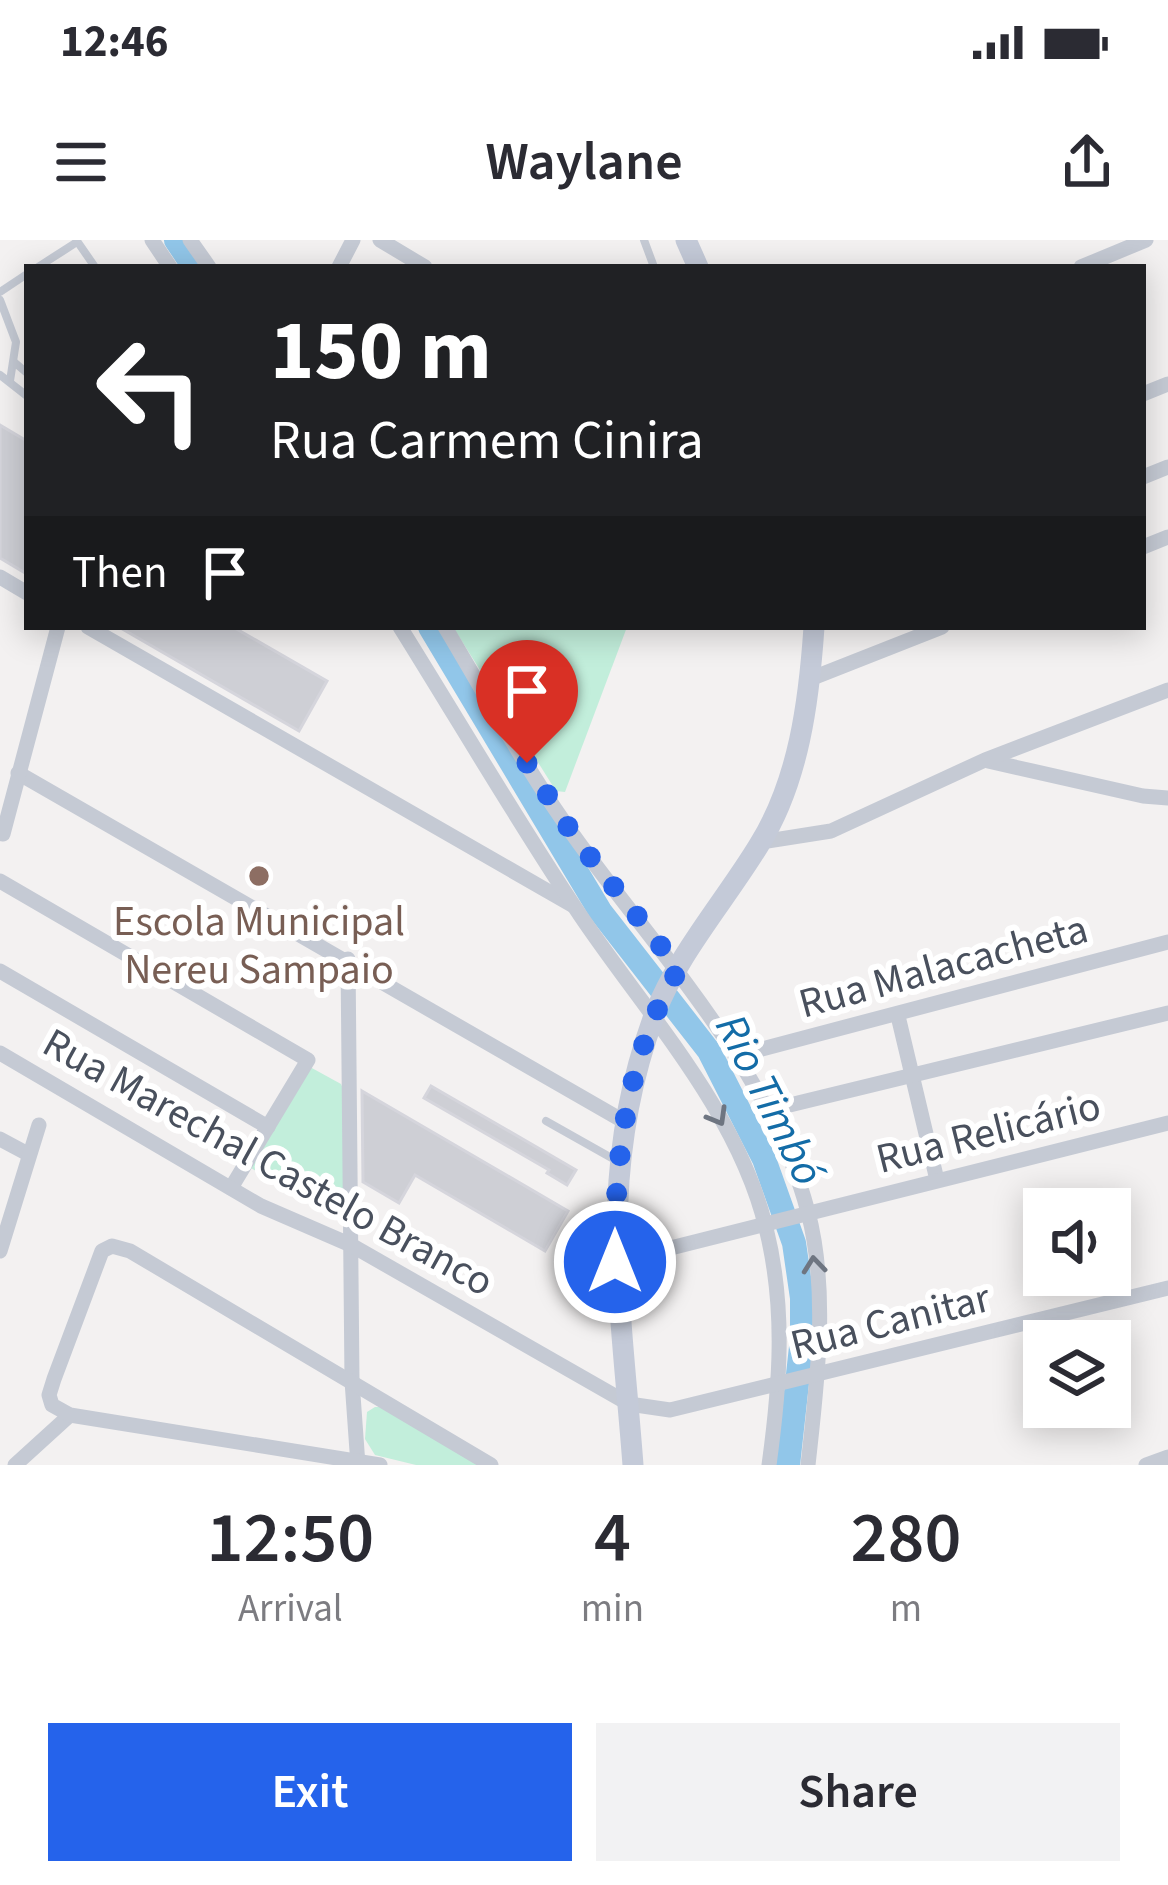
<!DOCTYPE html>
<meta charset="utf-8">
<style>
body{margin:0;font-family:"Source Sans 3",sans-serif;background:#f2f2f3;color:#2b2b33;height:100vh;display:flex;flex-direction:column;font-size:45px;white-space:nowrap}
*{box-sizing:border-box;margin:0}
p{font-size:39px;color:#7c7c81}
.icon{flex:none;width:66px;height:66px;fill:none;stroke:currentColor;stroke-width:2;stroke-linecap:round;stroke-linejoin:round}
.map{position:relative;height:1225px;overflow:hidden}
.details{display:flex;flex-direction:column;background:#fff;flex:1}
.details>*{flex:none}
.guide{position:absolute;left:24px;top:24px;width:1122px;height:366px;border-radius:0px;box-shadow:0 6px 30px #0003;background:#202124;color:#fff;overflow:hidden}
.fabs{position:absolute;left:1023px;top:948px;display:grid;gap:24px}
.fabs a{display:grid;place-items:center;width:108px;height:108px;border-radius:0px;background:#fff;box-shadow:0 6px 30px #0003;font-size:60px}
.pin{position:absolute;display:grid;place-items:center;width:102px;height:102px;color:#fff;margin:-123px -51px;border-radius:50% 50% 50% 0;rotate:-45deg;box-shadow:0 0 12px #0007}
.pin .icon{rotate:45deg}
.me{position:absolute;width:132px;margin:-66px;rotate:0deg;stroke-linejoin:round;filter:drop-shadow(0 0 9px #0008)}
.turn{display:flex;align-items:center;gap:42px;height:252px;padding:0 48px;font-size:54px}
.turn .icon{width:156px;height:156px;stroke-width:2.5}
.turn b{display:block;font-size:84px;line-height:102px}
.then{display:flex;align-items:center;height:114px;padding:0 48px;background:#0003;gap:24px;font-size:45px}
.eta{display:flex;justify-content:space-evenly;align-items:center;height:204px;text-align:center}
.eta b{font-size:72px;font-weight:600;line-height:84px}
.action{display:flex;gap:24px;margin-top:auto;padding:24px 48px}
.action a{flex:1;height:138px;border-radius:0px;background:#2563eb;color:#fff;font-size:48px;font-weight:600;line-height:138px;text-align:center}
.action a+a{background:#f2f2f3;color:#2b2b33}
.status{display:flex;justify-content:space-between;align-items:center;height:84px;padding:0 60px;background:#fff;direction:ltr}
.status svg{height:33px;fill:currentColor}
header{display:flex;justify-content:space-between;align-items:center;height:156px;padding:0 48px;background:#fff;font-size:54px;font-weight:600}
.map>svg:first-child{display:block}
.green{fill:#c2eedb}
.lines{fill:none;stroke-linecap:round;stroke-linejoin:round}
.river{stroke:#91c6e9;stroke-width:24}
.building{fill:#cecfd5;stroke:#d5d5dc;stroke-width:3}
.service{stroke:#c5cad4;stroke-width:8}
.minor{stroke:#c5cad4;stroke-width:15}
.secondary{stroke:#c4cad8;stroke-width:21}
.oneway{stroke:#6e7581}
.route{stroke:#2563eb;stroke-width:21;stroke-dasharray:0 37.8}
.education-dot{fill:#8d6e63;stroke:#fff;stroke-width:4.5}
.labels{text-anchor:middle;stroke-width:12;stroke-linejoin:round;paint-order:stroke}
.education-label{font-size:42px;fill:#785e54;stroke:#fff}
.street-label{font-size:42px;fill:#49505d;stroke:#fff}
.water-label{font-size:45px;font-style:italic;fill:#136ca7;stroke:#fff}
</style>
<div class="status"><b>12:46</b><svg viewBox="0 0 49 12"><path d="M0 12V9h3v3zM5 12V6h3v6zM10 12V3h3v9zM15 12V0h3v12zM26 1h20v11H26zM47 4h2v5h-2z"/></svg></div>
<header><svg class="icon" aria-label="menu" viewBox="0 0 24 24"><path d="M4 6h16M4 12h16M4 18h16"/></svg>Waylane<svg class="icon" aria-label="share" viewBox="0 0 24 24"><path d="M12 15V3M7 8l5-5 5 5M5 13v7h14v-7"/></svg></header>
<div class="map">
<svg width="1168" height="1225" viewBox="0 0 1168 1225">
<rect width="100%" height="100%" fill="#f3f1f1"/>
<!-- green -->
<g class="green">
<polygon points="453,387 627,387 565,552 556,551"/>
<polygon points="310,827 341,844 345,854 343,965 339,970 327,972 251,928"/>
<polygon points="375,1167 380,1167 479,1225 416,1225 375,1215 365,1199 367,1172"/>
</g>
<g class="lines">
<!-- river -->
<g class="river">
<polyline points="176,0 194,27"/>
<polyline points="430,387 600,671 709,811 764,919 794,1003 802,1058 802,1098 788,1225"/>
</g>
</g>
<!-- building -->
<g class="building">
<polygon points="0,185 27,201 27,334 0,318"/>
<polygon points="119,387 233,387 327,441 299,491"/>
<polygon points="431,846 576,930 567,945 547,933 549,930 424,858"/>
<polygon points="362,851 568,971 545,1011 415,935 399,963 363,942"/>
</g>
<g class="lines">
<!-- service -->
<g class="service">
<polyline points="644,0 654,27"/>
<polyline points="77,1 95,27"/>
<polyline points="38,27 77,2"/>
<polyline points="0,52 27,34"/>
<polyline points="0,60 16,102 10,141"/>
<polyline points="14,122 27,133"/>
<polyline points="0,135 27,156"/>
<polyline points="546,881 617,921"/>
</g>
<!-- minor -->
<g class="minor">
<polyline points="152,0 170,27"/>
<polyline points="190,0 209,27"/>
<polyline points="380,0 425,27"/>
<polyline points="339,27 353,0"/>
<polyline points="1081,27 1146,0"/>
<polyline points="1143,154 1168,144"/>
<polyline points="1143,237 1168,227"/>
<polyline points="1143,307 1168,297"/>
<polyline points="0,337 27,353"/>
<polyline points="88,387 572,665"/>
<path d="M400 387C460 483 517 581 580 675 646 773 738 871 766 988 786 1068 780 1145 769 1225"/>
<path d="M445 387C488 459 529 535 579 603 661 715 772 834 808 972 829 1052 817 1143 808 1225"/>
<polyline points="810,439 942,387"/>
<polyline points="988,521 1143,556 1168,558"/>
<polyline points="18,533 625,882"/>
<polyline points="3,594 58,387"/>
<polyline points="761,602 831,591 985,520 1168,450"/>
<polyline points="0,641 308,820 231,948"/>
<polyline points="348,719 352,1141 358,1225"/>
<polyline points="0,731 268,887"/>
<polyline points="898,776 937,940"/>
<polyline points="0,813 261,966 351,1005 629,1164 670,1170 1168,1048"/>
<polyline points="735,816 1168,702"/>
<polyline points="765,871 1168,773"/>
<polyline points="0,899 28,914"/>
<polyline points="0,1011 39,885"/>
<polyline points="615,1022 1168,883"/>
<polyline points="15,1225 70,1175"/>
<polyline points="380,1225 70,1175 52,1165 49,1155 54,1139 102,1011 112,1006 130,1011 491,1225"/>
<polyline points="1146,1225 1168,1217"/>
</g>
<!-- secondary -->
<g class="secondary">
<polyline points="686,0 698,27"/>
<path d="M633 1225C621 1064 596 933 654 776 677 715 725 661 759 605 799 541 809 461 814 387"/>
</g>
</g>
<!-- one-way arrows -->
<defs><path id="oneway-chevron" d="M-2-3.5L2.5 0L-2 3.5" fill="none" stroke-width="1.6" stroke-linecap="round" stroke-linejoin="round" transform="scale(3)"/></defs>
<g class="oneway">
<use href="#oneway-chevron" transform="translate(718 877) rotate(60)"/>
<use href="#oneway-chevron" transform="translate(814 1025) rotate(-96)"/>
</g>
<g class="lines">
<!-- route -->
<path class="route" d="M527 523 576 599 679 729C626 814 614 924 615 1022"/>
</g>
<!-- markers -->
<circle class="education-dot" cx="259" cy="636" r="12"/>
<g class="labels">
<!-- education labels -->
<g class="education-label">
<text x="259" y="695">Escola Municipal<tspan x="259" dy="48">Nereu Sampaio</tspan></text>
</g>
<!-- street labels -->
<g class="street-label">
<text transform="translate(943 725) rotate(-15)" y="15">Rua Malacacheta</text>
<text transform="translate(988 891) rotate(-14)" y="15">Rua Relicário</text>
<text transform="translate(269 921) rotate(29)" y="15">Rua Marechal Castelo Branco</text>
<text transform="translate(890 1080) rotate(-14)" y="15">Rua Canitar</text>
</g>
<!-- water labels -->
<g class="water-label">
<text transform="translate(771 859) rotate(63)" y="16">Rio Timbó</text>
</g>
</g>
</svg>
<div class="fabs">
<a><svg class="icon" aria-label="sound" viewBox="0 0 24 24"><path d="M4 9h4l5-4v14l-5-4H4zM17 9q2 3 0 6"/></svg></a>
<a><svg class="icon" aria-label="layers" viewBox="0 0 24 24"><path d="M12 4l9 5-9 5-9-5zM3 14l9 5 9-5"/></svg></a>
</div>
<div class="pin" style="left:527px;top:523px;background:#d93025"><svg class="icon" aria-label="arrive" viewBox="0 0 24 24"><path d="M6 21V4h12l-3 4 3 4H6"/></svg></div>
<svg class="me" style="left:615px;top:1022px" viewBox="-20 -20 40 40"><circle r="17" fill="#2563eb" stroke="#fff" stroke-width="3"/><path d="M0-11L8 9 0 5-8 9z" fill="#fff"/></svg>
<div class="guide">
<div class="turn"><svg class="icon" aria-label="left" viewBox="0 0 24 24"><path d="M17 20v-9H6M10 6l-5 5 5 5"/></svg><div><b>150 m</b>Rua Carmem Cinira</div></div>
<div class="then">Then<svg class="icon" aria-label="arrive" viewBox="0 0 24 24"><path d="M6 21V4h12l-3 4 3 4H6"/></svg></div>
</div>
</div>
<section class="details">
<div class="eta">
<div><b>12:50</b><p>Arrival</p></div>
<div><b>4</b><p>min</p></div>
<div><b>280</b><p>m</p></div>
</div>
<div class="action"><a>Exit</a><a>Share</a></div>
</section>
